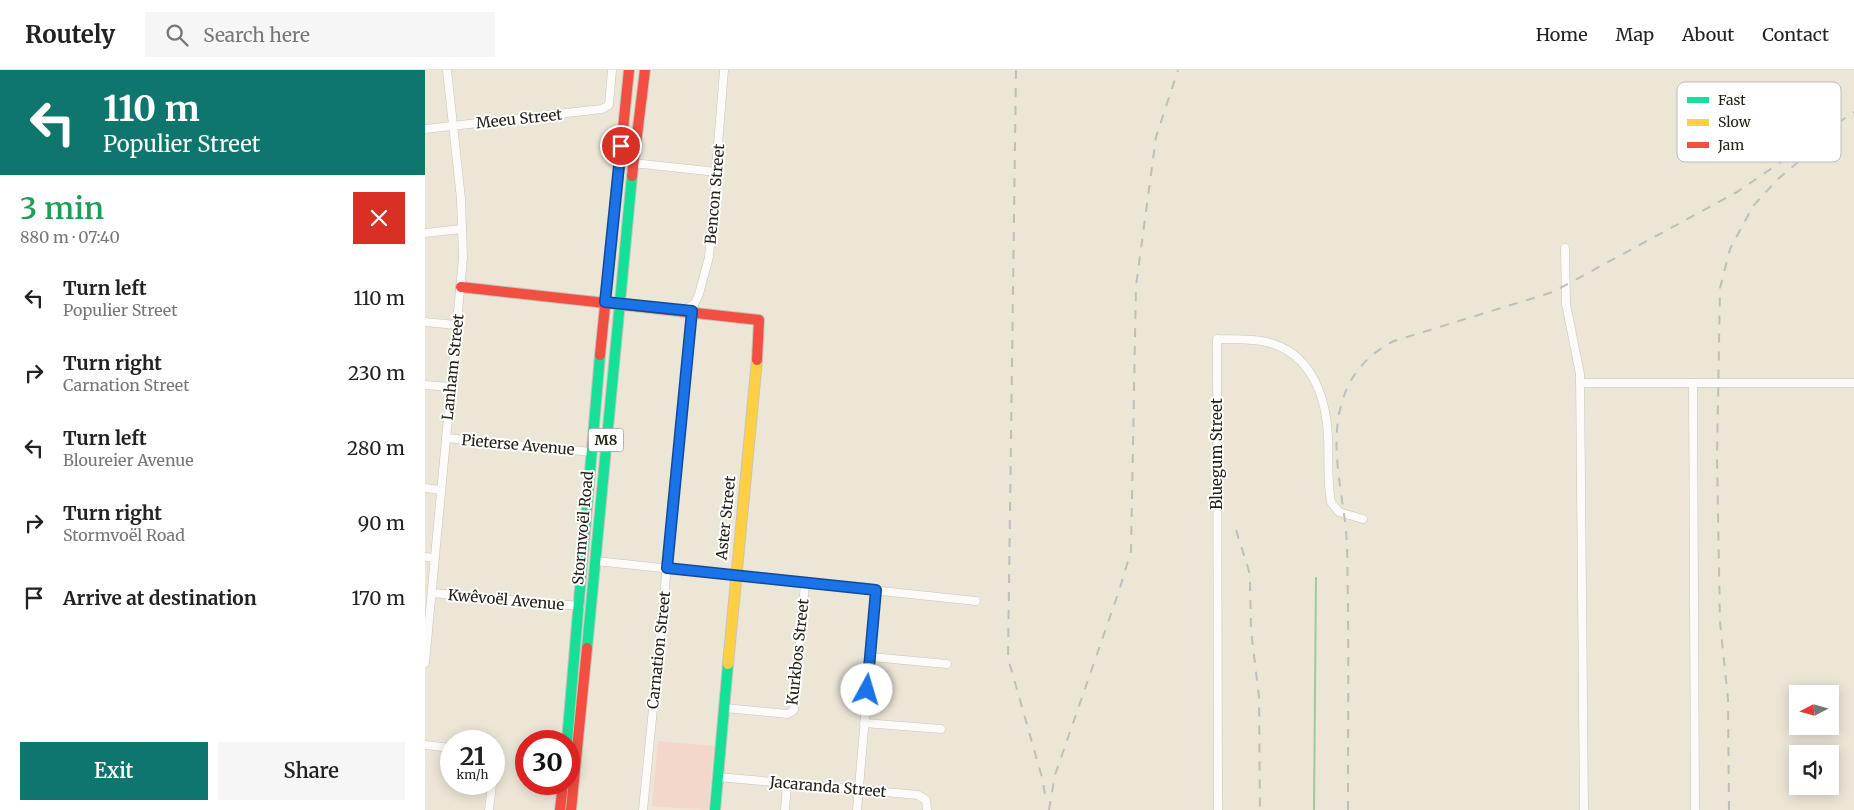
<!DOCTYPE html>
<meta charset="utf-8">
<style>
body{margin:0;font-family:Merriweather,serif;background:#f6f6f6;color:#222;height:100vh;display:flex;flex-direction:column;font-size:19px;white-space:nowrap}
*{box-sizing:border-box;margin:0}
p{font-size:16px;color:#767676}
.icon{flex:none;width:28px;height:28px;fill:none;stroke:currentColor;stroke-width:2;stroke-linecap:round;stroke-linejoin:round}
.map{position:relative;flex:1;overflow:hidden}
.sheet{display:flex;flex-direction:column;background:#fff;width:425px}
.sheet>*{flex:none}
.guide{background:#0f766e;color:#fff;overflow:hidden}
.needle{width:32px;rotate:264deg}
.tools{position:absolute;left:1364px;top:615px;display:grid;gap:10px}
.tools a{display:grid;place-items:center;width:50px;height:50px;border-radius:0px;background:#fff;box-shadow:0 2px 12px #0003;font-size:25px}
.speed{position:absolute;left:15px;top:660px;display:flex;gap:10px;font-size:25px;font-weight:700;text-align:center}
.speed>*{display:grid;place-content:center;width:65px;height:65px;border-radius:50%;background:#fff;box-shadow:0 2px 12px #0003;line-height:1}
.speed small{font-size:12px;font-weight:400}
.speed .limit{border:8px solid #d22;background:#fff;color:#111}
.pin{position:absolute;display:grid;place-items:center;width:42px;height:42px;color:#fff;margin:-21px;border:2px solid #fff;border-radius:50%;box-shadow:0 1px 5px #0007}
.me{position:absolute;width:55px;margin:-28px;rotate:6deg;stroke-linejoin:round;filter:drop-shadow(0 0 4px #0008)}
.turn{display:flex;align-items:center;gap:18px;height:105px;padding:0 20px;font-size:22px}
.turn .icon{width:65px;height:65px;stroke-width:2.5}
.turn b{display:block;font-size:35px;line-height:42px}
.round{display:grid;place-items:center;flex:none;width:52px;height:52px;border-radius:0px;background:#f6f6f6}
.head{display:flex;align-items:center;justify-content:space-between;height:85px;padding:0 20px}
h1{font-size:30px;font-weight:600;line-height:38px;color:#1e9e55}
.button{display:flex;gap:10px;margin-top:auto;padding:10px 20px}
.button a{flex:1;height:58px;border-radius:0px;background:#0f766e;color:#fff;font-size:20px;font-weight:600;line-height:58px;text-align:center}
.button a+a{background:#f6f6f6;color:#222}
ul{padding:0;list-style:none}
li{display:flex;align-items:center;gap:15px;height:75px;padding:0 20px}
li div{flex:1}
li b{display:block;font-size:19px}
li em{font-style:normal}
header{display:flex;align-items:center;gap:30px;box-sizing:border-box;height:70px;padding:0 25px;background:#fff;border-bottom:1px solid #e0e0e0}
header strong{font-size:24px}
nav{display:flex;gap:28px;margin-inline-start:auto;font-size:18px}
.search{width:350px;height:45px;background:#f6f6f6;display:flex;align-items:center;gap:12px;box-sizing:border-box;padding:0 18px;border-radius:0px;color:#767676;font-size:19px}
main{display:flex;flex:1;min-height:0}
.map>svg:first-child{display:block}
.green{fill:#f2d7ca}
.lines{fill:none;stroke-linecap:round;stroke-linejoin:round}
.stream{stroke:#9ecb9b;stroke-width:2}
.street-casing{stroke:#c9c4b9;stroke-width:9}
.fast-casing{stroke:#c9c4b9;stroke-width:12}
.slow-casing{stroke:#c9c4b9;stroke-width:12}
.jam-casing{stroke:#c9c4b9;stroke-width:12}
.street{stroke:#fcfbf9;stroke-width:8}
.fast{stroke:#16e098;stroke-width:10}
.slow{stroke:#ffcf43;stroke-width:10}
.jam{stroke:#f24e42;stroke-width:10}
.rail{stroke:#bfbeba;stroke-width:2;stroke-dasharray:9 9;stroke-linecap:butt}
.route-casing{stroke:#114b97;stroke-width:12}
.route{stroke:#1a73e8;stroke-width:9}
.labels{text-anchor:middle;stroke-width:4;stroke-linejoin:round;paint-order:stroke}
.shield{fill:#fff;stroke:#66645c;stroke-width:1}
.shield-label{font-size:14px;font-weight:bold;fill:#252116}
.street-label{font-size:15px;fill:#252116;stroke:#fff}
.key{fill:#fff;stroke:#bebcb9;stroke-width:1}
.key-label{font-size:14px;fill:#252116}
</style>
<header>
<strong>Routely</strong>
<div class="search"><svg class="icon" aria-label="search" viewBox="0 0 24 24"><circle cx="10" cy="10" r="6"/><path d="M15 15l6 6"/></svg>Search here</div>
<nav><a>Home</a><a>Map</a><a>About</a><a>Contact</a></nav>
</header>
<main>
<section class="sheet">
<div class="guide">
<div class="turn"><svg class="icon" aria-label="left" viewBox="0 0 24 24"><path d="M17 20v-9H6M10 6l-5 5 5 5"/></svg><div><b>110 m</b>Populier Street</div></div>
</div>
<div class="head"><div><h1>3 min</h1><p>880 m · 07:40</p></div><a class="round" style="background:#d93025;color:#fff"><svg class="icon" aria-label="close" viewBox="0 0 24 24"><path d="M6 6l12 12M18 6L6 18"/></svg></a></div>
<ul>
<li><svg class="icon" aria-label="left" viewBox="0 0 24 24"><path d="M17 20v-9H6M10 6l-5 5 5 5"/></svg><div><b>Turn left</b><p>Populier Street</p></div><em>110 m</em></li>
<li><svg class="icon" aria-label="right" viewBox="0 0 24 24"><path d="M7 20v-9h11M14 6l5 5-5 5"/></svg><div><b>Turn right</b><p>Carnation Street</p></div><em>230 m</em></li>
<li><svg class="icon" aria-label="left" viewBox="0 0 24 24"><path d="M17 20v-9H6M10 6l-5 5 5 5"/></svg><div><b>Turn left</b><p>Bloureier Avenue</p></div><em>280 m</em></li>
<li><svg class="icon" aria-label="right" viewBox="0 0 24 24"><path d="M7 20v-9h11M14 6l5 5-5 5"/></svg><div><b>Turn right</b><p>Stormvoël Road</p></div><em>90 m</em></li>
<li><svg class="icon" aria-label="arrive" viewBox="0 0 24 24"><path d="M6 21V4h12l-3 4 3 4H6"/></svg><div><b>Arrive at destination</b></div><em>170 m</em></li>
</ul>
<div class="button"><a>Exit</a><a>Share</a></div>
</section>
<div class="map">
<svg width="1429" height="740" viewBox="0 0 1429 740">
<rect width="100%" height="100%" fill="#ece6d7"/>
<!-- green -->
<polygon class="green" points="233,671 289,676 283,740 227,736"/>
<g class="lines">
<!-- stream -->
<polyline class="stream" points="889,740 891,508"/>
<!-- street casing -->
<g class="street-casing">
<g id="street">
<polyline points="0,59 177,39 184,35 187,0"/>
<polyline points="208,93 292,102"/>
<polyline points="0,163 37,159"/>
<polyline points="1140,178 1141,234 1155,304 1159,740"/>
<polyline points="259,240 270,233 274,224 284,187 299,0"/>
<polyline points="0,252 31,255"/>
<polyline points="1155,313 1429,313"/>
<polyline points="1268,313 1270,740"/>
<polyline points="0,315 26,317"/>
<polyline points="21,368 166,382"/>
<polyline points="0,418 16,420"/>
<polyline points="0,487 10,488"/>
<polyline points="171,491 551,531"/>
<polyline points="7,523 155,536"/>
<polyline points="446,587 522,594"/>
<polyline points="0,593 38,188 36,129 22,0"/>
<polyline points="300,638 363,644 369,640 380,514"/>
<polyline points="439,653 516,659"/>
<polyline points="0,675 26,678"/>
<polyline points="69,692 69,702"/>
<polyline points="293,707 493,725 501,730 502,740"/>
<polyline points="64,740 67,714"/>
<polyline points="218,740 267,241"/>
<polyline points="360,740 362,714"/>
<polyline points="432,740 451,521"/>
<path d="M793 740 792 269C808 270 826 268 841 272 886 282 901 326 903 367 904 388 902 411 906 432L914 442 938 449"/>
</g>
</g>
<!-- fast casing -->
<g class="fast-casing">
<g id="fast">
<polyline points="162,578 207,106"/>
<polyline points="142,671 175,285"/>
<polyline points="290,740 303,594"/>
</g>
</g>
<!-- slow casing -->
<g class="slow-casing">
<polyline id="slow" points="303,594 332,290"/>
</g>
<!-- jam casing -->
<g class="jam-casing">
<g id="jam">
<polyline points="207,106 220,0"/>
<polyline points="36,217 334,250 332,290"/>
<polyline points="175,285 204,0"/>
<polyline points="135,740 138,714"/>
<polyline points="146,740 162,578"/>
</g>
</g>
<!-- street -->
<use href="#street" class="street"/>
<!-- fast -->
<use href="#fast" class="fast"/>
<!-- slow -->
<use href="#slow" class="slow"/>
<!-- jam -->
<use href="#jam" class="jam"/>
<!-- rail -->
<g class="rail">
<polyline points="591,0 583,588 618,711 621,733"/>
<polyline points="811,460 824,501 825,513 826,560 834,627 835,740"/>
<polyline points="624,740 630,705 694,521 706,481 711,216 731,67 753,0"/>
<path d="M923 740C923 652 924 563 922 475 920 429 903 378 917 332 925 304 943 284 969 271L1128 222 1312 122 1429 42"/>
<polyline points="1304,740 1303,629 1295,552 1292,387 1295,218 1305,179 1328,136 1353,109 1404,66"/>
</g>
</g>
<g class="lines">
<!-- route casing -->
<g class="route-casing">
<polyline id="route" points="196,76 180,232 267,241 242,498 451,520 442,620"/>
</g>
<!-- route -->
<use href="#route" class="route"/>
</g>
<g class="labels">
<!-- shield labels -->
<rect class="shield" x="163.5" y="358.5" width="35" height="23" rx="4"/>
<g class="shield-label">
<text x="181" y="375">M8</text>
</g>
<!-- street labels -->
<g class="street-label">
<text transform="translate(94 49) rotate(-6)" y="5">Meeu Street</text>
<text transform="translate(290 124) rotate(-85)" y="5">Bencon Street</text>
<text transform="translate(28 297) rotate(-84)" y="5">Lanham Street</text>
<text transform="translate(93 375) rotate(5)" y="5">Pieterse Avenue</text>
<text transform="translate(792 384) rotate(-90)" y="5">Bluegum Street</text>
<text transform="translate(301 448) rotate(-84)" y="5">Aster Street</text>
<text transform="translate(158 458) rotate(-85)" y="5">Stormvoël Road</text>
<text transform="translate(81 530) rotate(5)" y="5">Kwêvoël Avenue</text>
<text transform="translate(234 580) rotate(-84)" y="5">Carnation Street</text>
<text transform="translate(373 582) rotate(-84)" y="5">Kurkbos Street</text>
<text transform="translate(403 717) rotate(5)" y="5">Jacaranda Street</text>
</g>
</g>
<!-- legend -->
<rect x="1252" y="12" width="164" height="80" rx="8" class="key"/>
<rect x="1262" y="27" width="22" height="6" fill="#16e098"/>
<rect x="1262" y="49" width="22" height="7" fill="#ffcf43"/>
<rect x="1262" y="72" width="22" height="6" fill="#f24e42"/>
<g class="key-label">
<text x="1293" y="35">Fast</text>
<text x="1293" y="57">Slow</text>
<text x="1293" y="80">Jam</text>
</g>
</svg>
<div class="tools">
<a><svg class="needle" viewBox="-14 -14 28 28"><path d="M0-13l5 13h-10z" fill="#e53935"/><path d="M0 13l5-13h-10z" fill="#767676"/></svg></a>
<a><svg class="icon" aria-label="sound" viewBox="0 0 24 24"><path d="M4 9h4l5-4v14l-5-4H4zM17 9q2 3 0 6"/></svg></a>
</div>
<div class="speed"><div>21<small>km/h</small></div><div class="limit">30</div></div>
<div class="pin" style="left:196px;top:76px;background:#d93025"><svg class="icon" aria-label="arrive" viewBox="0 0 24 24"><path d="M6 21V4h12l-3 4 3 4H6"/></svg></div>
<svg class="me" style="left:442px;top:620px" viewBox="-20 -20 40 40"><circle r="19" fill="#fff"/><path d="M0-13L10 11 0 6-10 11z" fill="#1a73e8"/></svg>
</div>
</main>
